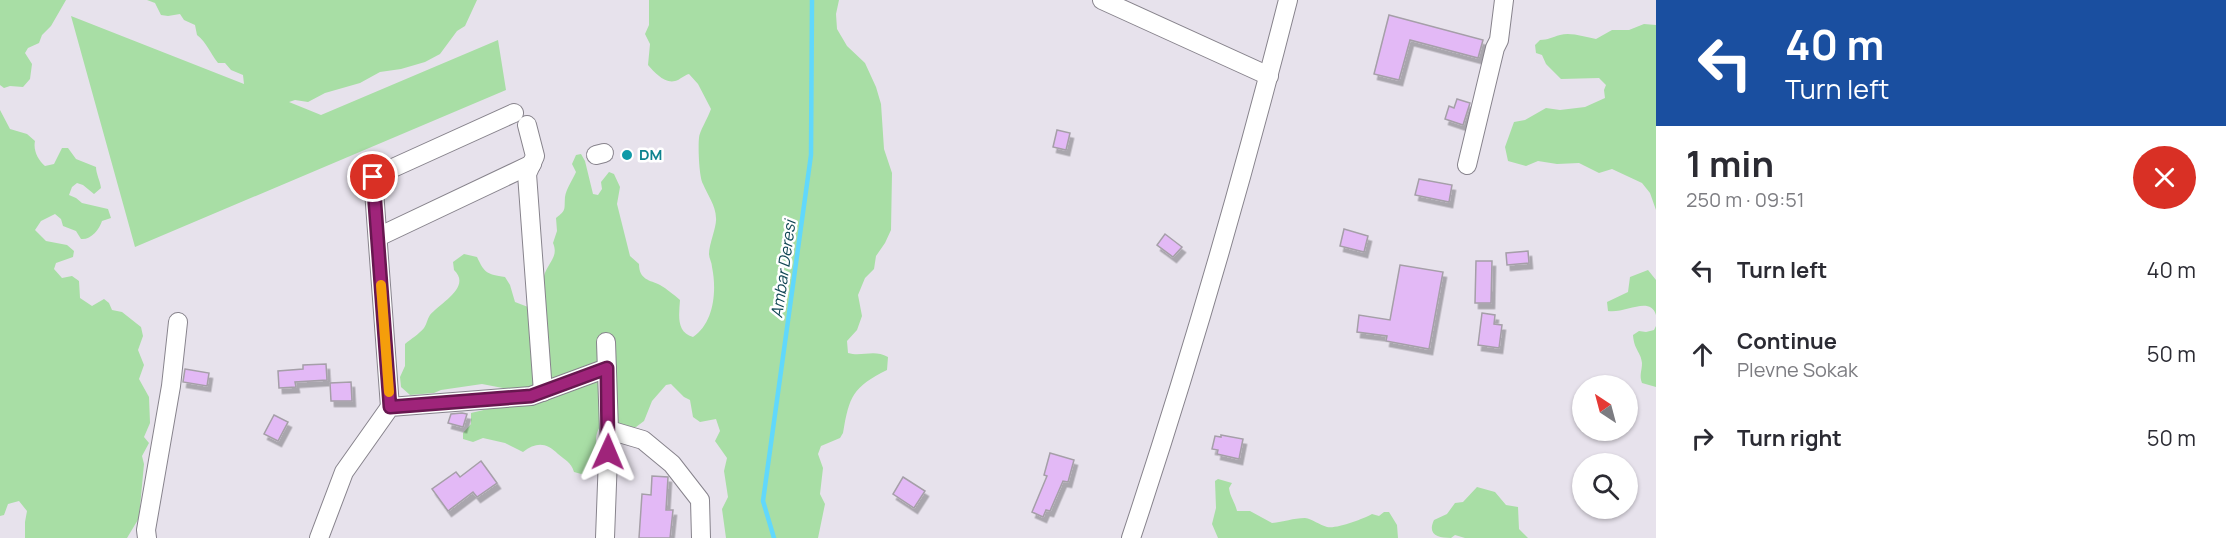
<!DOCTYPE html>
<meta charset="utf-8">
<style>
body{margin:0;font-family:Manrope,sans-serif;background:#f7f7f7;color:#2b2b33;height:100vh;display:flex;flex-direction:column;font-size:22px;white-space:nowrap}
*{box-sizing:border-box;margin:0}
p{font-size:20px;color:#7c7c81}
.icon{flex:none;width:33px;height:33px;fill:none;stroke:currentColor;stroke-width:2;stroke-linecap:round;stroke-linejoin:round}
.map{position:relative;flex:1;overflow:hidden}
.drawer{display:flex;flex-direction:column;background:#fff;width:570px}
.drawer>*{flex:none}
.banner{background:#1a4fa0;color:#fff;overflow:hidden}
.needle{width:39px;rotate:324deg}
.buttons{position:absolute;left:1572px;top:375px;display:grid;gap:12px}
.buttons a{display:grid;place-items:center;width:66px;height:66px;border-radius:50%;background:#fff;box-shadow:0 2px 4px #0004;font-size:30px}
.pin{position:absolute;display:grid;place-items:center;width:51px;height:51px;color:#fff;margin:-26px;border:3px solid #fff;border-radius:50%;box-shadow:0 2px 6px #0007}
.me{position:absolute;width:66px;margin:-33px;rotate:1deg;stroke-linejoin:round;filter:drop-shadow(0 0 4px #0008)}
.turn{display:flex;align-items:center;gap:21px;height:126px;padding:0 30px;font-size:27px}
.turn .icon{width:78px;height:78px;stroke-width:2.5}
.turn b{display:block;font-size:42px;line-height:51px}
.round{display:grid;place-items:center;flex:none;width:63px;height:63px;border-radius:32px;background:#f7f7f7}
.summary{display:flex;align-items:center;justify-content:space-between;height:102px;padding:0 30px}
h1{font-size:36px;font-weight:700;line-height:45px}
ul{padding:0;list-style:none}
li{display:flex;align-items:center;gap:18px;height:84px;padding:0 30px}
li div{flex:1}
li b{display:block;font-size:22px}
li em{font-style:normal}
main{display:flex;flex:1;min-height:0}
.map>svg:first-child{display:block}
.green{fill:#a8dea5}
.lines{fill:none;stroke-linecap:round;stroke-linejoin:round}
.stream{stroke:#61d8fc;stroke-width:4.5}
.building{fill:#e3b9f6;stroke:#a59fa8;stroke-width:1.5;filter:url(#shadow)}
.minor-casing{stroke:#87838c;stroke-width:20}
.minor{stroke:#fff;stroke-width:18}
.route-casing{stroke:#67174f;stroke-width:15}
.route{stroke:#9f247a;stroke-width:10}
.slow{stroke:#f59e0b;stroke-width:10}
.culture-dot{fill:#0f9aa8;stroke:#fff;stroke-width:2}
.labels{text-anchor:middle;stroke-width:5;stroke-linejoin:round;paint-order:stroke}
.culture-label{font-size:15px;font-weight:bold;fill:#0d838f;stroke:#fff;text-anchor:start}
.water-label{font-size:16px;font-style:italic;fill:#124755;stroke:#fff}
</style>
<main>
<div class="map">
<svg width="1656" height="538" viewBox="0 0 1656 538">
<defs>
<filter id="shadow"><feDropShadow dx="3.5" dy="5.5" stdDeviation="0" flood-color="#0004"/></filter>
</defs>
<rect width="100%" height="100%" fill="#e7e2ec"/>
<!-- green -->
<g class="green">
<polygon points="0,0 66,0 51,26 42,35 39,43 28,48 25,53 32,64 30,79 23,87 10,86 4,88 0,85"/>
<path d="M147 0H477L465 26 457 31 440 54 425 62 401 69 380 72 360 83 325 93 308 102 295 100 289 102 321 115 498 40 506 90 135 247 71 16 244 84 243 75 231 70 225 63H218C210 53 207 43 197 35L195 25 184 20 180 14 168 16 161 15 155 3Z"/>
<path d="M649 0H839L836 14 837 29 847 46 865 63 876 87 881 104 884 149 892 173 891 230 885 243 876 256 874 269 865 278 858 295 862 316 857 330 847 341 848 353C862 357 874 349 888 357L887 370C853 387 849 396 843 433L840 438 821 446 818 454 823 468 820 494 825 504 818 538H726L722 509 728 497 724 471 727 458 715 441 720 431 716 419 700 422 693 417 690 400 684 397 671 384 666 385 652 401 644 421 636 427 626 429 606 416C602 423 596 431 596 439 597 455 598 463 585 475L574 472C571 462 565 460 558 454 546 442 536 442 523 452L505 443 483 438 473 442 463 439V433L471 424V413L492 408 508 389 482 384 441 390 434 393 410 395 401 387 400 377 405 366V344C411 339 419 334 424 328 427 324 427 319 430 315 440 303 472 287 454 270L453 262 464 254 477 257C485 274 487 274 505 277L510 285 515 302 528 307 545 296C544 290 543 282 544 276 548 262 559 257 553 243L557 231 556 218C567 210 564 209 565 197 566 189 573 179 576 172L572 164 576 155 581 154 585 161 593 194 598 195 602 189 601 182 609 172 614 174 620 187 617 204 630 256 639 264C639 280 650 280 660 285 667 289 674 295 680 300 679 315 676 332 693 337 714 323 717 291 712 267 712 263 709 258 709 254 709 244 717 226 716 218 716 206 707 194 703 184 699 177 698 147 699 138 699 132 708 118 711 109L698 84 689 74C684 75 680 80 675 81 665 84 654 72 648 65L650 44 645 34 649 25Z"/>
<path d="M1644 24 1656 25V210L1650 193 1642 183 1612 169 1599 173 1579 163 1557 164 1538 161 1526 166 1508 161 1505 147 1514 122 1525 120 1546 108 1560 110 1585 107 1605 98 1604 90 1606 85 1599 78 1561 79 1546 64 1542 55 1536 53 1535 45 1540 40C1548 40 1552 37 1560 35 1571 32 1585 37 1596 39L1612 30H1629Z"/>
<path d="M0 110 10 129 27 134 35 141C33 150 38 160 45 166L54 164 62 148H68L76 159 96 167C96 174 100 180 101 188L94 194 83 185 77 183 72 187 69 195 76 198 82 203 108 209 111 218 102 221C99 230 91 240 81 239L76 231 63 226 61 219 55 214 41 221 35 230 46 241 67 245 74 251 73 257 56 263 54 269 62 278 72 276 79 281 80 298 92 306 104 299 109 303 112 310 122 312 141 327 143 336 138 350 144 365 139 379 149 397 150 423 144 437 149 443 142 456 144 464 139 518 127 538H25V522L27 511 19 501 8 504 4 515 0 516Z"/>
<path d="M1648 270 1656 280V315C1650 295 1625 314 1608 311L1607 302 1628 292 1630 277Z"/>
<path d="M1656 326V387L1642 383C1639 375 1642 371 1642 363 1641 352 1634 350 1633 335L1639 331 1646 332 1654 330Z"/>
<path d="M1218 479 1232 483 1229 488C1230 497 1235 502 1237 511H1250L1272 523C1284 522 1293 518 1305 518 1312 519 1320 525 1327 527 1337 529 1363 519 1372 514L1379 516 1384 512H1389L1397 525 1398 538H1218L1212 524 1216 508 1215 481Z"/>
<path d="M1477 487 1495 492 1506 505 1518 507 1519 529 1528 538H1465L1455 535 1451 538C1438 538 1427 535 1434 520L1447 514 1455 503 1463 502Z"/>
</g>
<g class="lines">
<!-- stream -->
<polyline class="stream" points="774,538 763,501 811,155 812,0"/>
</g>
<!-- building -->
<g class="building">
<polygon points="1389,15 1483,40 1478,58 1410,40 1399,80 1374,74"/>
<polygon points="1457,99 1470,103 1463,125 1445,119 1449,106 1454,108"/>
<polygon points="1057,130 1070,133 1066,150 1053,147"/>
<polygon points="1419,179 1452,185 1449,202 1415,195"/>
<polygon points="1344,229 1368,236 1364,252 1340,246"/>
<polygon points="1165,234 1182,247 1173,257 1157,245"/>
<polygon points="1528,251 1529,263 1507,265 1506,253"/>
<polygon points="1476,261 1492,261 1491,303 1475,303"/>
<polygon points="1400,265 1443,272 1429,349 1386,341 1387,336 1357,332 1359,315 1390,320"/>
<polygon points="1482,313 1495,315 1494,324 1502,325 1499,348 1478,345"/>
<polygon points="326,364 327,380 295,382 296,387 279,388 278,371 303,369 303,365"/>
<polygon points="185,369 209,373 207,386 183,382"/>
<polygon points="351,382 352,401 331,401 330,383"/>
<polygon points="462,413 467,414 463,427 448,423 451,414"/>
<polygon points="274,415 288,422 278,441 264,434"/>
<polygon points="1221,435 1243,439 1239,459 1217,454 1218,450 1212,449 1215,436 1221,437"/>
<polygon points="1050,453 1074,460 1068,482 1063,481 1050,511 1046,510 1043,517 1032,512 1047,476 1044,475"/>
<polygon points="481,461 497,483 477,497 473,492 448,511 432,489 456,472 460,477"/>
<polygon points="652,476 668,477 666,510 673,510 670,538 639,538 642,494 651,495"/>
<polygon points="903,477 925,491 914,508 893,494"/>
</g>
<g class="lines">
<!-- minor casing -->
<g class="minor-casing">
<g id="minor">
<polyline points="1102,0 1269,76"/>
<polyline points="527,125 535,156 527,174 543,392"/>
<polyline points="596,155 604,153"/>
<polyline points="1467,165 1495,48 1499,40 1504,0"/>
<polyline points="378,237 532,164"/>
<polyline points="390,407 373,177 514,113"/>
<polyline points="609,430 643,440 672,464 700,500 701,538"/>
<polyline points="147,538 146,530 171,386 178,322"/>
<polyline points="319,538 344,472 390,407 531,396 607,368"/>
<polyline points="605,538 609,430 606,342"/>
<path d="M1131 538C1190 361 1242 181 1288 0"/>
</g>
</g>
<!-- minor -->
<use href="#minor" class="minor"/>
</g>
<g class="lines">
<!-- route casing -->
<g class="route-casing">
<polyline id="route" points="373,177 390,407 531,396 607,368 608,452"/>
</g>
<!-- route -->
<use href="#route" class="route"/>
<!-- slow -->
<polyline class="slow" points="381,285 389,392"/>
</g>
<!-- markers -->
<circle class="culture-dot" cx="627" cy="155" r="6"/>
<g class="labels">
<!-- culture labels -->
<g class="culture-label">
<text x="639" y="160">DM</text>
</g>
<!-- water labels -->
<g class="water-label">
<text transform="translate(783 269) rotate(-82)" y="6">Ambar Deresi</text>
</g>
</g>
</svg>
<div class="buttons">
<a><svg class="needle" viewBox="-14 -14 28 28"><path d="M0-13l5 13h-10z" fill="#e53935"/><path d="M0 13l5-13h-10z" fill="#7c7c81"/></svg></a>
<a><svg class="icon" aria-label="search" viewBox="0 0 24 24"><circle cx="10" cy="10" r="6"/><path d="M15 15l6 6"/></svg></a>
</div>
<div class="pin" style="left:373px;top:177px;background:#d93025"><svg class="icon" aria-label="arrive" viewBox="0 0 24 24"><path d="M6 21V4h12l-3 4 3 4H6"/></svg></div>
<svg class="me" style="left:608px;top:452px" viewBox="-20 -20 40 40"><path d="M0-17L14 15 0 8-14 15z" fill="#9f247a" stroke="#fff" stroke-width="4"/></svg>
</div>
<section class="drawer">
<div class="banner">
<div class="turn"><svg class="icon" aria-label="left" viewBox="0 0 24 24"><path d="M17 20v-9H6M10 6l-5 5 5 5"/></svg><div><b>40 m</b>Turn left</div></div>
</div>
<div class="summary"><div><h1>1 min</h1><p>250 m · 09:51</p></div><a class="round" style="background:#d93025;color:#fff"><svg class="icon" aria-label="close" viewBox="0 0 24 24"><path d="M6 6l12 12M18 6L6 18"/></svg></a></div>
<ul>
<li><svg class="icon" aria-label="left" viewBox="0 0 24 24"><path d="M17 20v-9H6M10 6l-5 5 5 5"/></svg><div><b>Turn left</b></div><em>40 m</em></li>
<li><svg class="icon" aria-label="ahead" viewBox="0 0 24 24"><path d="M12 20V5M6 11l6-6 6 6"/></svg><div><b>Continue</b><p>Plevne Sokak</p></div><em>50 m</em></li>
<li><svg class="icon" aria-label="right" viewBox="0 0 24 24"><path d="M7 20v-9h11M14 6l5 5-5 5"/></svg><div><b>Turn right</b></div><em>50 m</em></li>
</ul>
</section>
</main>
